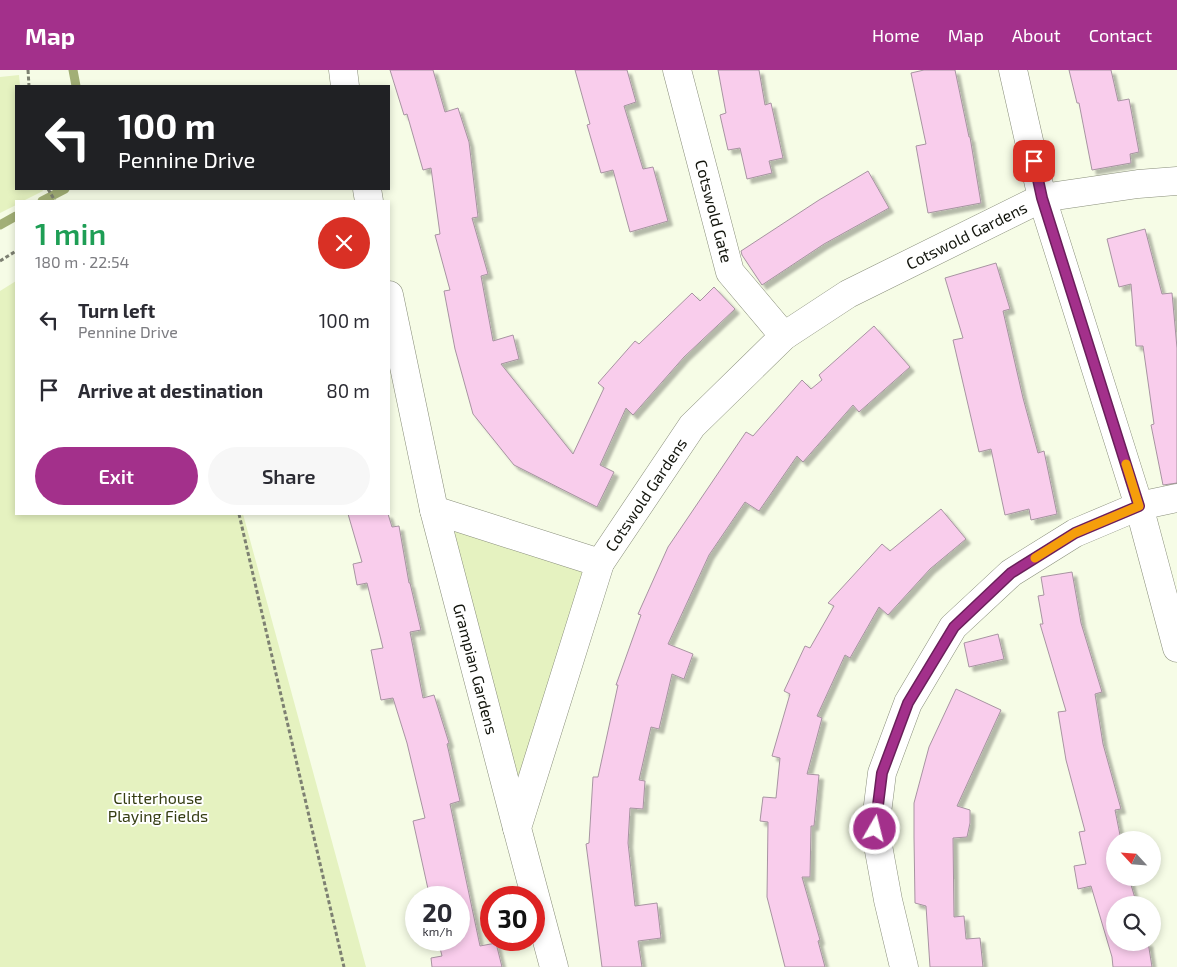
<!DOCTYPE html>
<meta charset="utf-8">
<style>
body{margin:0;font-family:"Exo 2",sans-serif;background:#f7f7f7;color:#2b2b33;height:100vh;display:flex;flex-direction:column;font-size:19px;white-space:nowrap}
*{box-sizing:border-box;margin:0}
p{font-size:16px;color:#7c7c81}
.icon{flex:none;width:28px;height:28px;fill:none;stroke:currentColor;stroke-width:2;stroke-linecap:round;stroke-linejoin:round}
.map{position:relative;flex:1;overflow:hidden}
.drawer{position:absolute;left:15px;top:130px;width:375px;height:315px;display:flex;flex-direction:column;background:#fff;border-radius:0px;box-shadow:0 2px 8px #0003}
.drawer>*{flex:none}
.hud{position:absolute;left:15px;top:15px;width:375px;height:105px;border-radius:0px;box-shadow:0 2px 8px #0003;background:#202124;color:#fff;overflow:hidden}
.needle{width:32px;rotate:296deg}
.tools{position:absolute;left:1106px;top:761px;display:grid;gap:10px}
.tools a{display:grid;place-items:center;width:55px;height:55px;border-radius:50%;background:#fff;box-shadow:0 2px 8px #0003;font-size:25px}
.speed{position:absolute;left:405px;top:816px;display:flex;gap:10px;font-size:25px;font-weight:700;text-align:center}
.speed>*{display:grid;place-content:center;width:65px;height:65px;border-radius:50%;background:#fff;box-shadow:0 2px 8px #0003;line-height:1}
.speed small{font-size:12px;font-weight:400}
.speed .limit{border:8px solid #d22;background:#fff;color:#111}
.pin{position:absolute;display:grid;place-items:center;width:42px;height:42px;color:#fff;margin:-21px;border-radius:10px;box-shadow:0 2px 8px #0006}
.me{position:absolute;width:55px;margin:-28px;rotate:8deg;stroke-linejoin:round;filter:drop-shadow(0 0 4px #0008)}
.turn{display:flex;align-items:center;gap:18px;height:105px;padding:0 20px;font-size:22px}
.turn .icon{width:65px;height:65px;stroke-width:2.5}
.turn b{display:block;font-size:35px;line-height:42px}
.round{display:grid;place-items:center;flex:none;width:52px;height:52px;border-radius:26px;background:#f7f7f7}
.overview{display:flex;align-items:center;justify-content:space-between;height:85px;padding:0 20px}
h1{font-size:30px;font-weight:600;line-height:38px;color:#1e9e55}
.primary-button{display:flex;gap:10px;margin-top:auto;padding:10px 20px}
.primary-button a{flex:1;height:58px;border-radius:30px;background:#a3308b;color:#fff;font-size:20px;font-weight:600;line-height:58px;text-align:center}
.primary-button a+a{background:#f7f7f7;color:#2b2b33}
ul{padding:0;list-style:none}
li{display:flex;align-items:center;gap:15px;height:70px;padding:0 20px}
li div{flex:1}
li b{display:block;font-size:19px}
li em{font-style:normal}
header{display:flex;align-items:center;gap:30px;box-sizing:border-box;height:70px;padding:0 25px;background:#a3308b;color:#fff}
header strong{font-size:24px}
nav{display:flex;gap:28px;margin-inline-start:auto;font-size:18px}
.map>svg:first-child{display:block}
.green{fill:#e5f2c0}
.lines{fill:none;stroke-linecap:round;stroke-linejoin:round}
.stream{stroke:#a2af76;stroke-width:9}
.building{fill:#f9cdec;stroke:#a794a1;filter:url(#shadow)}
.street-casing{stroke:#898e7b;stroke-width:29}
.path{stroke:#7d8072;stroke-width:3;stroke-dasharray:4 2.5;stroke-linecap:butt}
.street{stroke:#fff;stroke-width:28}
.route-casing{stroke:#6a1f5a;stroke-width:12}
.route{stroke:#a3308b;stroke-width:9}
.slow{stroke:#f59e0b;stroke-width:9}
.labels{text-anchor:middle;stroke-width:4;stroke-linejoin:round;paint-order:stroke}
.street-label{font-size:16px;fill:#12140c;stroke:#fff}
.park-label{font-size:16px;fill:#353d12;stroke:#fff}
</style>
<header>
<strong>Map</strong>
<nav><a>Home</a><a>Map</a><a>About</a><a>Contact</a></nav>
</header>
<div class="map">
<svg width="1177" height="897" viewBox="0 0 1177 897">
<defs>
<filter id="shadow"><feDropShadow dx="4.5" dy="4.5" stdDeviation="1" flood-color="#0004"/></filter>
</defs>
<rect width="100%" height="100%" fill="#f6fce6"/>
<!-- green -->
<g class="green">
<polygon points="19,5 20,16 16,16 16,119 42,119 43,121 23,131 16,131 16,135 0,143 0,7"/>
<polygon points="16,211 16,444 243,444 366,897 0,897 0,221"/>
<polygon points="434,440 600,493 517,758"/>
</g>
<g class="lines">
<!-- stream -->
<g class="stream">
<polyline points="73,0 76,16"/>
<polyline points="42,131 65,119"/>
<polyline points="0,155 16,146"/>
</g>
</g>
<!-- building -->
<g class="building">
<polygon points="390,0 433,0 445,42 458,38 469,72 478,147 472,148 488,204 481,206 493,271 513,265 519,289 501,294 573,384 604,318 598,313 635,271 639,274 692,223 700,231 714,217 735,239 684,287 633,345 626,338 600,395 614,402 597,437 514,395 473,344 455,279 444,221 450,220 435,165 440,164 431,98 423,100 407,44 404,45"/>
<polygon points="575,0 627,0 636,32 624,36 643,99 653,97 668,151 630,162 613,100 601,103 587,55 590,54"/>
<polygon points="718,0 759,0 765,35 771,33 783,88 769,91 772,103 747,109 740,78 728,80 720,45 726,43"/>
<polygon points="924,0 955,0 969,67 970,67 981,133 928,143 916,76 926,74 911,3"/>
<polygon points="1069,0 1111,0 1118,31 1129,29 1139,82 1130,84 1131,93 1092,100 1079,33 1077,33"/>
<polygon points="868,101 889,138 824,174 762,215 742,185 741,181 819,130"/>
<polygon points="1145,159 1162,224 1172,223 1177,278 1177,413 1163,415 1151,355 1154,354 1143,276 1136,276 1131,214 1119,217 1107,169"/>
<polygon points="996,193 1010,239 1003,241 1023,328 1038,383 1044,381 1057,444 1031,450 1029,439 1005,445 991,379 979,382 953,270 963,268 945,208"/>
<polygon points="874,256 910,297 859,342 853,335 803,392 797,386 759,441 745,432 709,485 668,574 693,584 684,609 672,604 659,659 651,657 639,710 645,711 643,739 630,738 628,773 635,836 657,833 661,868 638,871 642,897 602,897 586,774 589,773 593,707 598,707 618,615 616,615 641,545 638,544 668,477 746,362 753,366 802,310 811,319 822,310 819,305"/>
<polygon points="941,439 966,469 930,499 888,545 879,537 850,588 845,585 817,646 822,648 807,704 819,705 814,756 811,756 810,807 802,807 820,870 818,871 825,897 785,897 767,827 768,752 760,751 763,727 776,728 780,688 772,686 790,624 784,621 805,576 810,578 834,536 828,533 882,474 890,481"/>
<polygon points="348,444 388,444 392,457 399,456 409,513 410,513 421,560 410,562 423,628 434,625 449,673 447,674 460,731 450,734 480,876 496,873 502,897 432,897 431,888 442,886 438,870 459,870 459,828 430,828 413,751 425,748 407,673 393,628 381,630 371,580 383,578 367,513 357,515 353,494 362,492"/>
<polygon points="1072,502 1081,553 1102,622 1095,624 1103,674 1121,739 1115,740 1121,770 1115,770 1115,808 1129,808 1137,835 1115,835 1115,872 1148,872 1152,897 1113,897 1112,887 1091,816 1078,819 1074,796 1086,794 1079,762 1085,761 1066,690 1058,642 1066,641 1040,554 1043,554 1038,526 1044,525 1041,507"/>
<polygon points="998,564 1004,589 969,597 964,573"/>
<polygon points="956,619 1001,640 957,736 970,740 970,753 967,767 953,768 954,847 964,846 966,869 980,868 983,897 930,897 926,836 915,833 914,767 914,733 929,677"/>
</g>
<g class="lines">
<!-- street casing -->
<g class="street-casing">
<g id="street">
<polyline points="343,0 345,16"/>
<path id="s1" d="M677 0 730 202 784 266"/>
<polyline points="1013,0 1042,128 1139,436 1177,578"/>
<polyline points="367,119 369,131"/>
<path id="s2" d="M389 225 434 440 517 758"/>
<polyline points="434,440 600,493"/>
<path id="s3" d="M554 897 517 758 600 493 692 356 784 266 848 224 1042 128 1138 114 1177 111"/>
<polyline points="904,897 888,830 875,759 882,703 908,633 953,557 1011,503 1075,463 1139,436 1177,428"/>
</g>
</g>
<!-- path -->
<g class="path">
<polyline points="28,0 29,16"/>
<polyline points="48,119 55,131"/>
<polyline points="0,191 16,181"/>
<polyline points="239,444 344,897"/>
</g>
<!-- street -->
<use href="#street" class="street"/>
</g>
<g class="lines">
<!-- route casing -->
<g class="route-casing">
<polyline id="route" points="875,759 882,703 908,633 954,557 1011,503 1075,463 1139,436 1042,128 1034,91"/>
</g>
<!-- route -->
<use href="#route" class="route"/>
<!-- slow -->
<polyline class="slow" points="1035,488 1075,463 1139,436 1126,394"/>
</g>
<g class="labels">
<!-- street labels -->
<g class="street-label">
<text dy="6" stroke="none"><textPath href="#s1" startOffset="146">Cotswold Gate</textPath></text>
<text dy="6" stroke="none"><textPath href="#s3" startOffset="924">Cotswold Gardens</textPath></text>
<text dy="6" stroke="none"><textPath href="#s3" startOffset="504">Cotswold Gardens</textPath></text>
<text dy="6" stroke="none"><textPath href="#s2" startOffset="384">Grampian Gardens</textPath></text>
</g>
<!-- park labels -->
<g class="park-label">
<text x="158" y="734">Clitterhouse<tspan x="158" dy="18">Playing Fields</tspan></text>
</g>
</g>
</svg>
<div class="tools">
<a><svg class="needle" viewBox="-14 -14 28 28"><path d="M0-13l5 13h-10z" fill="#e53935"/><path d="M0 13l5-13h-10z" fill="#7c7c81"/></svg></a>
<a><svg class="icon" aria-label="search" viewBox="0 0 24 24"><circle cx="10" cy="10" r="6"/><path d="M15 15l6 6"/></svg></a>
</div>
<div class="speed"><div>20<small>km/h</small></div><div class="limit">30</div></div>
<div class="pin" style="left:1034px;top:91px;background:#d93025"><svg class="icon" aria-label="arrive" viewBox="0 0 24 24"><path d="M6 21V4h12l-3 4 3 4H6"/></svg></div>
<svg class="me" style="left:875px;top:759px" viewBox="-20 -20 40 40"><circle r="17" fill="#a3308b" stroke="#fff" stroke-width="3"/><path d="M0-11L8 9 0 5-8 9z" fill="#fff"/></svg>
<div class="hud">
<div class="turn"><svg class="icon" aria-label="left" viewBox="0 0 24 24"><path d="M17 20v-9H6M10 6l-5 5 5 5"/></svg><div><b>100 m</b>Pennine Drive</div></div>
</div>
<section class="drawer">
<div class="overview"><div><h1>1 min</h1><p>180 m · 22:54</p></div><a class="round" style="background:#d93025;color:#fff"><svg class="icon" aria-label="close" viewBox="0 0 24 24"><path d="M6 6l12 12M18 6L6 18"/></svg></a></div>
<ul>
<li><svg class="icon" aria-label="left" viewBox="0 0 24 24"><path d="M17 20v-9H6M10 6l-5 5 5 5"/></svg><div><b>Turn left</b><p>Pennine Drive</p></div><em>100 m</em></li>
<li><svg class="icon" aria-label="arrive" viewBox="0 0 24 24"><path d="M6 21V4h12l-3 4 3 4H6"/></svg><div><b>Arrive at destination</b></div><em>80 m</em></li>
</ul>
<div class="primary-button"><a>Exit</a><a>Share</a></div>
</section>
</div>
